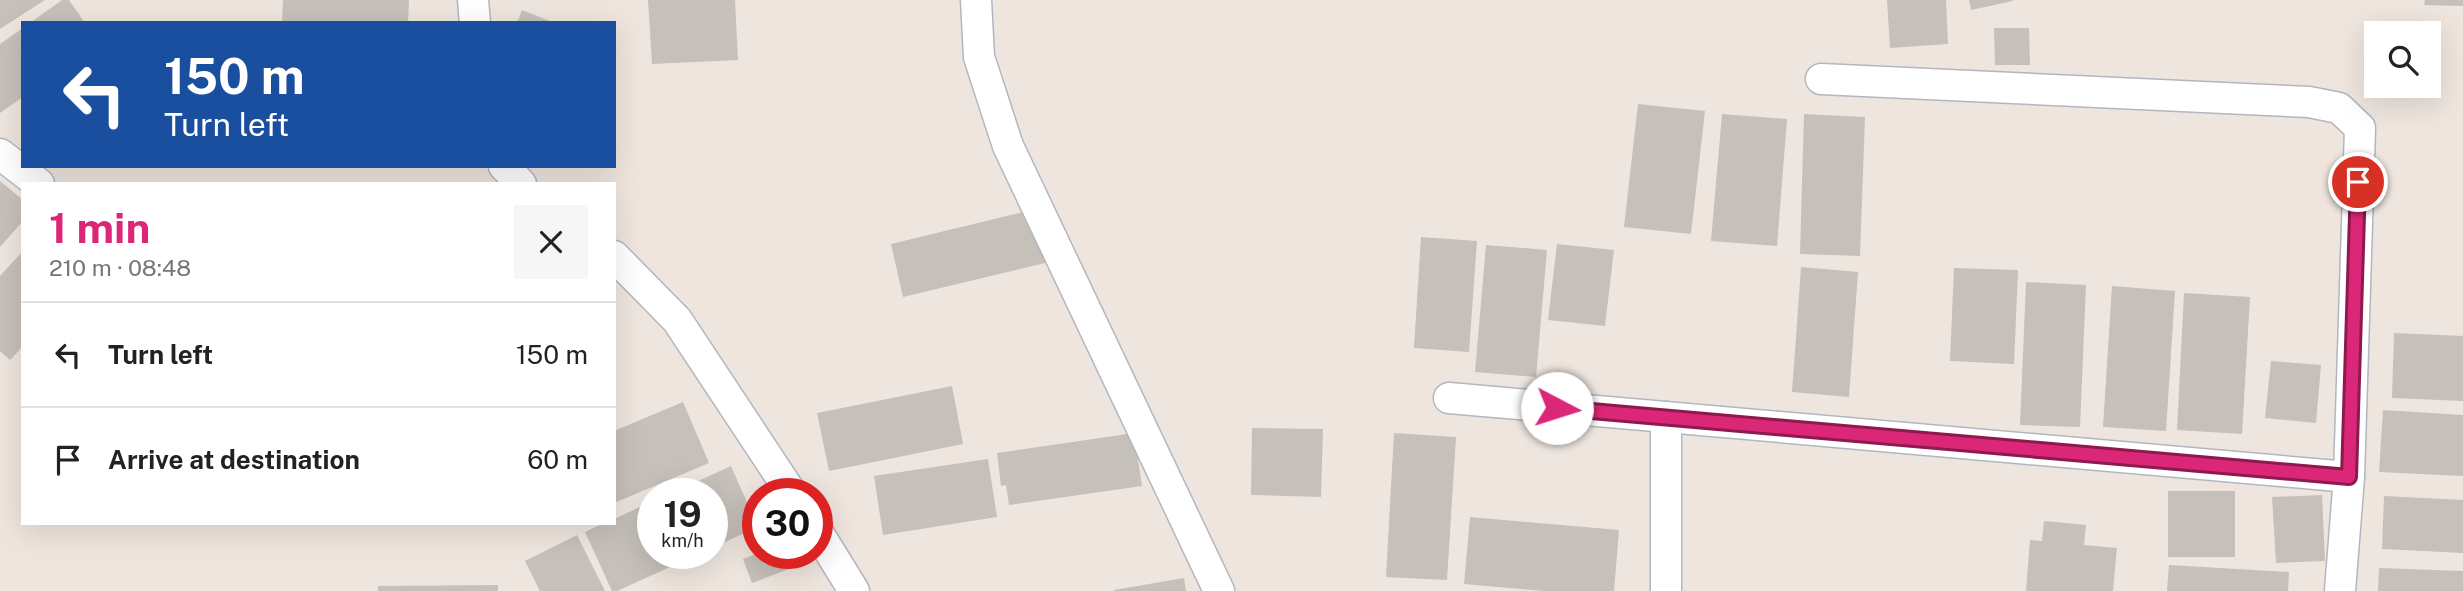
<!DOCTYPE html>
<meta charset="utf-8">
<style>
body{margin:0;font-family:"Public Sans",sans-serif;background:#f6f6f6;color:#222;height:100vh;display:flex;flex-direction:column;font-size:26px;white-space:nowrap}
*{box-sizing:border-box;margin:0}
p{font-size:23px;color:#767676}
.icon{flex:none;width:38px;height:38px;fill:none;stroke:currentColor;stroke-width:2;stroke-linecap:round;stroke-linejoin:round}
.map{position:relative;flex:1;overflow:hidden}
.side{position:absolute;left:21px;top:182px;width:595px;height:343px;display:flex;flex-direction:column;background:#fff;border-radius:0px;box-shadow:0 7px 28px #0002}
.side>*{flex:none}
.hud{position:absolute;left:21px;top:21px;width:595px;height:147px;border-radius:0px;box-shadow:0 7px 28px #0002;background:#1a4fa0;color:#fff;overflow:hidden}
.fabs{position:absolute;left:2364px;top:21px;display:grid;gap:14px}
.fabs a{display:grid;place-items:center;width:77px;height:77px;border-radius:0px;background:#fff;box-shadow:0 7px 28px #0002;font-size:35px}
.speed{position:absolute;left:637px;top:478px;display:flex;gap:14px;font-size:35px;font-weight:700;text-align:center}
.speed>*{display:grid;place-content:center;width:91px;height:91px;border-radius:50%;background:#fff;box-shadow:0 7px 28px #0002;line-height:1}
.speed small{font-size:18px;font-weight:400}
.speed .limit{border:10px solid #d22;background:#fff;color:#111}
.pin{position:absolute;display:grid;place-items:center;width:60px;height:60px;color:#fff;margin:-30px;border:4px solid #fff;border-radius:50%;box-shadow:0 2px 7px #0007}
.me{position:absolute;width:77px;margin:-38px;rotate:95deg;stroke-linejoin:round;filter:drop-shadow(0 0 5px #0008)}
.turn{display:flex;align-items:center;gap:24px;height:147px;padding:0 28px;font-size:32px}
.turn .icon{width:91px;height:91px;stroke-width:2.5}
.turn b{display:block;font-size:49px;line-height:60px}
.round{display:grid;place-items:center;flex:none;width:74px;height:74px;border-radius:0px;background:#f6f6f6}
.summary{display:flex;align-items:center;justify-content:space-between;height:119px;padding:0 28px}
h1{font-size:42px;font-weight:700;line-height:52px;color:#db2777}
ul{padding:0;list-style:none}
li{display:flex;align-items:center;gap:21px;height:105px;padding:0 28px;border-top:2px solid #e0e0e0}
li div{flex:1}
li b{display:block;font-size:26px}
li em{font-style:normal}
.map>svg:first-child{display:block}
.building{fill:#c6c0ba}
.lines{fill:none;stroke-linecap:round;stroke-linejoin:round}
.street-casing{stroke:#b2b6c0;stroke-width:33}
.street{stroke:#fff;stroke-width:30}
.route-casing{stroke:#8e194d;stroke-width:18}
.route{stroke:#db2777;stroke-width:12}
</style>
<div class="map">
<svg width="2463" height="591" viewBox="0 0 2463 591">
<rect width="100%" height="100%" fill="#eee5de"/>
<!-- building -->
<g class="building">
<polygon points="0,0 45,0 0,29"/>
<polygon points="62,0 69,0 85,23 30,23"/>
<polygon points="283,0 409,0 408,23 282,23"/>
<polygon points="648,0 735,0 738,60 652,64"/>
<polygon points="1887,0 1946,0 1948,44 1890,48"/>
<polygon points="1969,0 2013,0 2013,1 1971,10"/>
<polygon points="2425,0 2463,0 2463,6 2424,5"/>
<polygon points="522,10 555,23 517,23"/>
<polygon points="23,28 23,97 0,113 0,44"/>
<polygon points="1994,28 2029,28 2030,65 1995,65"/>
<polygon points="1638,104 1705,111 1691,234 1624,227"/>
<polygon points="1722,114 1787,119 1777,246 1711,241"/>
<polygon points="1804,114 1865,117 1860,256 1800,254"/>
<polygon points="0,181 23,200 23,221 0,247"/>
<polygon points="1036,209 1049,262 903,297 891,244"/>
<polygon points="1421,237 1477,241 1469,352 1414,348"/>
<polygon points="1557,244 1614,250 1605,326 1548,320"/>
<polygon points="1486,245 1547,250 1536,377 1475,372"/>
<polygon points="23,251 23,346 10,360 0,351 0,276"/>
<polygon points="1801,267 1858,272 1849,397 1792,392"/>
<polygon points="1954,268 2018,270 2014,364 1950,361"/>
<polygon points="2026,282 2086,285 2080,427 2020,425"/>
<polygon points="2112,286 2175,291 2166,431 2103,427"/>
<polygon points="2184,293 2250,297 2242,434 2177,430"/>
<polygon points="2394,333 2463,336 2463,401 2392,398"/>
<polygon points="2271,361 2321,365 2316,423 2265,418"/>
<polygon points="952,386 963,444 829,471 817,413"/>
<polygon points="683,402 709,463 614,503 614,431"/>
<polygon points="2383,410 2463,415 2463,476 2379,472"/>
<polygon points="1252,428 1323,429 1321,497 1251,495"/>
<polygon points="1134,433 1142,486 1009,505 1006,485 1001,486 997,453"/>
<polygon points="1394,433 1456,437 1447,580 1386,577"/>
<polygon points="988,459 997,517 883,535 874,476"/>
<polygon points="731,466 758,527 712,548 712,494 670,494"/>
<rect x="2168" y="491" width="67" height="66"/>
<polygon points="2322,495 2325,561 2276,563 2272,497"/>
<polygon points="2384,496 2463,500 2463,553 2382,549"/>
<polygon points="653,501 653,553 701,553 617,591 612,591 585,532 604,523 614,523 614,519"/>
<polygon points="1470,517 1619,530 1614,591 1544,591 1464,584"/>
<polygon points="2044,521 2086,525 2084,545 2117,548 2113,591 2026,591 2030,540 2042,541"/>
<polygon points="577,535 605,591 540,591 525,561"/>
<polygon points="758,553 789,553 794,567 752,583 743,559"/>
<polygon points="2169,565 2289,572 2288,591 2167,591"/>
<polygon points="2379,568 2463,571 2463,591 2378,591"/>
<polygon points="1184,578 1186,591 1114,591 1114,590"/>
<polygon points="498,585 498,591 378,591 378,586"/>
</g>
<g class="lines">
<!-- street casing -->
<g class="street-casing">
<g id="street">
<polyline points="473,0 475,23"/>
<polyline points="976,0 979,57 1008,146 1219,591"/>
<polyline points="1821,79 2309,102 2339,108 2360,128 2349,477 2340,591"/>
<polyline points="0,154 39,184"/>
<polyline points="504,166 521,184"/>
<polyline points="614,256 677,320 792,494"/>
<polyline points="1449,398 2349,477"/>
<polyline points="1666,417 1666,591"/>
<polyline points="817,531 854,591"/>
</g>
</g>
<!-- street -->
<use href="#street" class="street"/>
</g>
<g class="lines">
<!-- route casing -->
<g class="route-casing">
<polyline id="route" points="1557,408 2349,477 2358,182"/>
</g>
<!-- route -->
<use href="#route" class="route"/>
</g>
</svg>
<div class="fabs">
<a><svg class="icon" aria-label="search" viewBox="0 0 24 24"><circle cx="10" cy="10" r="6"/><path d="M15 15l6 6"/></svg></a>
</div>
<div class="speed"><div>19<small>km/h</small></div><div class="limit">30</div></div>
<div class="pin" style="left:2358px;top:182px;background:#d93025"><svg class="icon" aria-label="arrive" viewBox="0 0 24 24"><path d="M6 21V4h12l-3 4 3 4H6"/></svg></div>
<svg class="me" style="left:1557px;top:408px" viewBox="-20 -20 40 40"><circle r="19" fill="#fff"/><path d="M0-13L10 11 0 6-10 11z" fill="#db2777"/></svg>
<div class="hud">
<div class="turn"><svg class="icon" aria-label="left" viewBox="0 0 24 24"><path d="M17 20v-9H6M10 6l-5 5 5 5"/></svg><div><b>150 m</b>Turn left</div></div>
</div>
<section class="side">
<div class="summary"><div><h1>1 min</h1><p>210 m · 08:48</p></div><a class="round"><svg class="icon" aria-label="close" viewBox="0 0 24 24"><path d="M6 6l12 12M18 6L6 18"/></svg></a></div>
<ul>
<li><svg class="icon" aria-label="left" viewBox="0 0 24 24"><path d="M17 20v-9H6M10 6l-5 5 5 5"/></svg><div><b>Turn left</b></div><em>150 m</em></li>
<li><svg class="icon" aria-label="arrive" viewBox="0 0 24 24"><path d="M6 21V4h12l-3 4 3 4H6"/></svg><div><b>Arrive at destination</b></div><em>60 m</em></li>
</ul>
</section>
</div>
